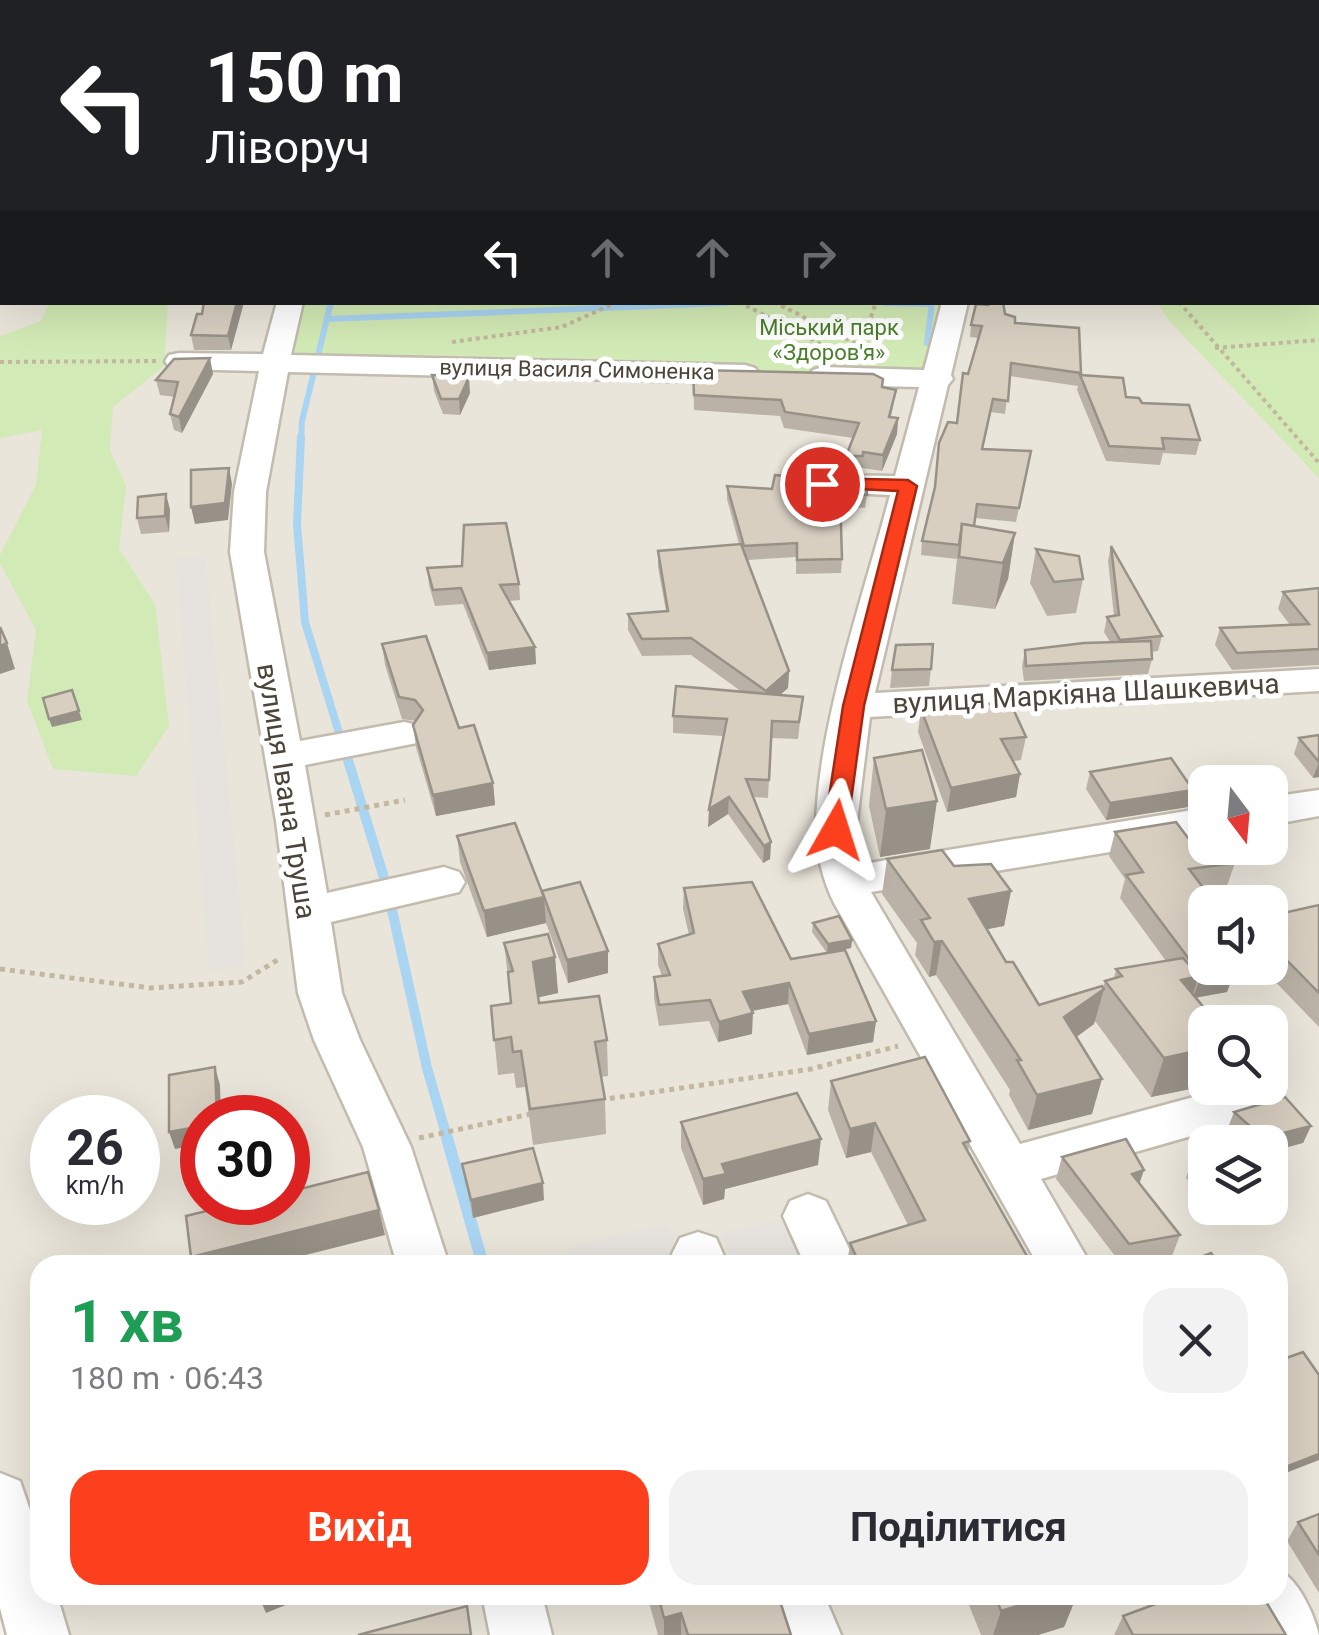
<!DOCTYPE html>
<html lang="uk">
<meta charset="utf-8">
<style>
body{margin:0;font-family:Roboto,sans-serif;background:#f2f2f3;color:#2b2b33;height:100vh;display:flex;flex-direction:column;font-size:38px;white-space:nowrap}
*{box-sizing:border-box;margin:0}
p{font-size:32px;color:#7c7c81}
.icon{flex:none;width:55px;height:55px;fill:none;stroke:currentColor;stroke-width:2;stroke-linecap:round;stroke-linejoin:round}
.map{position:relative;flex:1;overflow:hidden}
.details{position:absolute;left:30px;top:1255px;width:1258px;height:350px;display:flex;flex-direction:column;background:#fff;border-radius:30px;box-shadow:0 10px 40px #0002}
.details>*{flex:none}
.guide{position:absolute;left:0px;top:0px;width:1320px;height:305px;box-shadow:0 10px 40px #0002;background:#202124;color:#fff;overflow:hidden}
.needle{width:65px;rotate:164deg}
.buttons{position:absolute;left:1188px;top:765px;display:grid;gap:20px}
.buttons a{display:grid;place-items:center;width:100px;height:100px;border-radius:20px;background:#fff;box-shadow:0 10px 40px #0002;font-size:50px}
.speed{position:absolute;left:30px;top:1095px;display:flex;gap:20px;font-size:50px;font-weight:700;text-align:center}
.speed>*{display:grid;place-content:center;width:130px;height:130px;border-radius:50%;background:#fff;box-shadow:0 10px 40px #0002;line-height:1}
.speed small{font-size:25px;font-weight:400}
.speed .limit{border:15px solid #d22;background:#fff;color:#111}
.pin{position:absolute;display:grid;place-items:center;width:85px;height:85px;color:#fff;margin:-42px;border:5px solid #fff;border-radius:50%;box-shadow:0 2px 10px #0007}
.me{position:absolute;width:110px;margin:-55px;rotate:6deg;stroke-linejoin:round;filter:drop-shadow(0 0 8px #0008)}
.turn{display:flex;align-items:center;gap:35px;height:210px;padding:0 40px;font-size:45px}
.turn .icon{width:130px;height:130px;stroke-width:2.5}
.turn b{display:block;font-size:70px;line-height:85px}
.lanes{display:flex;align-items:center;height:95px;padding:0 40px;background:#0003;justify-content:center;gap:50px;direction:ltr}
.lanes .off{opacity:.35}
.round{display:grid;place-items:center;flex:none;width:105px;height:105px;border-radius:30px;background:#f2f2f3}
.summary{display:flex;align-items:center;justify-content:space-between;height:170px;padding:0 40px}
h1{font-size:60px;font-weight:700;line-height:75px;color:#1e9e55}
.primary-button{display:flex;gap:20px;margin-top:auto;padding:20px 40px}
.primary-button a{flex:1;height:115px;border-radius:30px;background:#fc3f1d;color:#fff;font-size:40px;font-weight:700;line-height:115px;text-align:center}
.primary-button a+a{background:#f2f2f3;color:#2b2b33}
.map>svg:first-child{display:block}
.residential{fill:#eae5da;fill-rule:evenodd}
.industrial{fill:#e6e2dd}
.green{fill:#d2eab5}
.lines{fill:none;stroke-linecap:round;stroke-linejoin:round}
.stream-far3{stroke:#a9d4f2;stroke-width:6}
.stream-far2{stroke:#a9d4f2;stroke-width:8}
.stream-far1{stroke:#a9d4f2;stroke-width:10}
.stream{stroke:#a9d4f2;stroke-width:12}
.minor-casing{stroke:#c2bbae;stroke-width:5}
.path-far2{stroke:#c4b79f;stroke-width:2.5;stroke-dasharray:2.5 2.5;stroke-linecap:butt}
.path-far1{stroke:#c4b79f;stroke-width:4;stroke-dasharray:4 4;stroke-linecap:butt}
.path{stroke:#c4b79f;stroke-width:5;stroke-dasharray:5 5;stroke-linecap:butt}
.minor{fill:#fff;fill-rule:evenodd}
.wall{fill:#bab2a6}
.shaded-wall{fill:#979187}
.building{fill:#d8cfc1;stroke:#979187;stroke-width:2.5}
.route{fill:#fc3f1d;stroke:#a42913;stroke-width:2.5}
.labels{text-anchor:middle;stroke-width:10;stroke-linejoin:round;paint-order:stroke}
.far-park-label{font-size:22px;fill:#4a7f2a;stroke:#fff}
.far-street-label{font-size:22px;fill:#4b4439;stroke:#fff}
.street-label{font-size:28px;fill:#4b4439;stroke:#fff}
</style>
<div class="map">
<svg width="1319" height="1635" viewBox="0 0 1319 1635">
<rect width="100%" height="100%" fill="#f6f3ec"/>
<!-- residential -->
<path class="residential" d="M572 0H1319V1635H38L0 1501V80L2 302H1318V2H570ZM1205 782H1270V848H1205ZM1205 902H1270V968H1205ZM1205 1022H1270V1088H1205ZM52 1118H138V1202H52ZM202 1118H288V1202H202ZM1205 1142H1270V1208H1205ZM40 1265H1278V1595H40Z"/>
<!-- industrial -->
<g class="industrial">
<polygon points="205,555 246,965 209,972 176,559"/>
<polygon points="788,1218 808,1265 734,1265 722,1234"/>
<polygon points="668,1223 682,1265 571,1265 566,1248"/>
</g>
<!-- green -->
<g class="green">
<polygon points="595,0 1024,0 594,2"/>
<polygon points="1319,225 1319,478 1170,322 1157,303 1318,302"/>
<polygon points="49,303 168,303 164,366 113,407 110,450 126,486 119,549 155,604 169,726 136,776 53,769 27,701 36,630 0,563 0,555 36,485 42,430 0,438 0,336 41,321"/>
<polygon points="290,303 955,303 939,379 275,364"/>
</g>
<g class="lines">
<!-- stream-far3 -->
<g class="stream-far3">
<polyline points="886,303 931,304"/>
<polyline points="327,319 726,303"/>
<polyline points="927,343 932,302"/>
<polyline points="301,440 302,421 331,302"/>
</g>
<!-- stream-far2 -->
<polyline class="stream-far2" points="301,437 297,524 305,622 344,749"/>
<!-- stream-far1 -->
<g class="stream-far1">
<polyline points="344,747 385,881"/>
<polyline points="392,910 427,1068 448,1141"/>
</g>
<!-- stream -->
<polyline class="stream" points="447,1138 483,1265"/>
<!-- minor casing -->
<g class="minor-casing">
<g id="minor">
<rect x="1015" y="0" width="18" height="2"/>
<polygon points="1224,0 1286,0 1287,2 1225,2"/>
<rect x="1318" y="88" width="1" height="12"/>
<polygon points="277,302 303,302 291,355 745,365 755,368 759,374 755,380 745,383 288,372 266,492 264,552 300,741 404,722 417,725 423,734 417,743 305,765 327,893 444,867 459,872 465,882 459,892 331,922 342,993 360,1040 411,1147 449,1265 397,1265 363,1147 314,1040 298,993 276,821 230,552 234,492 259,371 179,369 169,367 165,361 169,355 179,353 263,354"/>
<path d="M942 302H968L951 375 953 379 948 385 875 693 1319 669V691L870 717 856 830 863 864 1205 808V836L871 892 1020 1144 1227 1088H1261L1268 1102 1261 1116 1041 1179 1091 1265H1038L834 903C823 881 816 853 816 828 817 727 864 594 890 495L811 491 806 484 811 477 822 475 895 476 919 387 823 385 813 382 809 376 813 370 823 367 924 370Z"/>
<polygon points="1319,790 1319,816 1270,825 1270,797"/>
<polygon points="808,1194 826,1201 857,1265 805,1265 783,1216 790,1201"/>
<polygon points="698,1232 716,1238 728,1265 676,1265 672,1254 680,1238"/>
<polygon points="0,1473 20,1481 40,1539 40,1595 57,1595 69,1635 7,1635 0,1608"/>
<path d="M1278 1570C1298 1578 1314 1614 1319 1635H1256L1236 1595H1278Z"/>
<polygon points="482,1595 542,1595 552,1635 490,1635"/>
<polygon points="764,1595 824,1595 841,1635 779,1635"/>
</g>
</g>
<!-- path-far2 -->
<g class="path-far2">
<polyline points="695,0 735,0"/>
<polyline points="760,0 782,2"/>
<polyline points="895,0 903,2"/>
<polyline points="750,2 755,0"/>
</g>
<!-- path-far1 -->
<g class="path-far1">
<polyline points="739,302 834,351"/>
<polyline points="774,302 861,346 876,302"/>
<polyline points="1179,302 1319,463"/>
<polyline points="452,342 562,327 617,302"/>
<polyline points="1215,348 1319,340"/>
<polyline points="0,362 156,361"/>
</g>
<!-- path -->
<g class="path">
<polyline points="325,815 405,800"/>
<polyline points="0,969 151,988 242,982 279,959"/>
<polyline points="600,1100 811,1069 898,1046"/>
<polyline points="419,1138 535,1113"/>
</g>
<!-- minor -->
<use href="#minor" class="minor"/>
</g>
<!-- wall -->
<g class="wall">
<polygon points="1035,0 1237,0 1237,2 1034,2"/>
<polygon points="204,302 244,302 231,350 194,350 191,335 202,314"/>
<polygon points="1005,314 1015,323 1079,328 1081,375 1142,403 1200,440 1196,455 1163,453 1160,465 1106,461 1077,390 1078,386 1010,376 1005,414 991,412 983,449 1031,451 1016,522 975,518 974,526 1015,533 1008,579 995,609 952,604 957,559 921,555 922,541 956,423 978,338 970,337 971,325"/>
<polygon points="693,370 882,387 896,390 891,417 898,418 897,434 882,471 862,468 862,472 845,472 846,456 853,438 784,428 780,416 694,410"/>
<polygon points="213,374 182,433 174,430 170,414 175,397 160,395 156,380"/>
<polygon points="432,375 470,393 460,415 443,414 434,391"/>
<polygon points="727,486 867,495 865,508 841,506 842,559 841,573 796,574 796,557 747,560 789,671 788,688 780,695 803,697 798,739 771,738 768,798 753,797 771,842 770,859 763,863 728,814 708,827 723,736 673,733 673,716 742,692 691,655 642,656 628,630 628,614 666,611 658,567 658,551 739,544 727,499"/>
<polygon points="166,494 170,510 169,532 141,534 137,518"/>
<polygon points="1111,546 1162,636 1158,651 1151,652 1152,659 1148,674 1024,681 1022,666 1025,650 1110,642 1104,632 1107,617 1114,616 1108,561"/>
<polygon points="1036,549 1083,579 1076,613 1047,616 1030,583"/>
<polygon points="427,568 519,584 520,600 509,601 535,647 536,664 489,670 463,604 435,606 429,585"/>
<polygon points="1319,588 1319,665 1232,670 1215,645 1220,628 1290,625 1278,609 1283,592"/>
<polygon points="382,644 459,728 493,783 495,805 436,816 416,747 413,725 416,721 402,719 385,665"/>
<polygon points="931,669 929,686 890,688 892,670"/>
<polygon points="921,709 1026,737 1021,760 1013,761 1020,774 1016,797 947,812 918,732"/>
<polygon points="1319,735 1319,777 1313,778 1294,754 1299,738"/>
<polygon points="874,758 930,849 880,857 869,806"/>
<polygon points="1090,772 1193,790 1188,807 1106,820 1086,789"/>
<polygon points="1115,832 1188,838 1235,863 1227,886 1204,890 1205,968 1237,968 1227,992 1195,998 1205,1022 1205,1086 1151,1097 1095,1021 1094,1024 1076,1037 1092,1114 1028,1130 1009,1095 1010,1090 936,975 929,977 915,955 917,943 882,894 887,859 954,866 1011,891 1004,926 986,929 1006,962 1039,1005 1103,988 1105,981 1114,978 1116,969 1166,961 1120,898 1125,879 1109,856"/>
<polygon points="457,836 542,891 608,973 568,983 546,923 487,937 460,862"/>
<polygon points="684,888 791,959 876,1021 873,1042 807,1055 788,1004 752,1011 752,1034 718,1042 709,1021 659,1026 654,998 654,977 662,976 658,965 658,944 689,935 683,909"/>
<polygon points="1319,905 1319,1027 1262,968 1270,968 1270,916"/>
<polygon points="813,923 852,940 851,948 827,953 812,932"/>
<polygon points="504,943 555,957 558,993 538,997 539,1003 607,1040 608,1076 601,1077 605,1099 606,1134 533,1145 525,1087 516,1088 514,1073 498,1075 491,1006 511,1003"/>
<polygon points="831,1081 970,1141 968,1152 1032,1265 847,1265 850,1243 908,1225 871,1152 846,1158 828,1110"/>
<polygon points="1234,1112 1311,1126 1303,1143 1242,1142 1227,1130"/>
<polygon points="681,1122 818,1165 725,1189 724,1199 703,1205 681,1148"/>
<polygon points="1062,1157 1140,1183 1180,1235 1172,1256 1122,1265 1056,1179"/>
<polygon points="1205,1159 1205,1200 1186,1178 1192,1161"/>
<polygon points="462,1164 544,1200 473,1218"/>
<polygon points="1212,1208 1257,1208 1254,1214 1221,1218"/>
<polygon points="1319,1514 1319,1593 1287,1541 1298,1522"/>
<polygon points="647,1595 778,1595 791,1635 658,1635"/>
<polygon points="965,1595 1077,1595 1064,1627 1038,1635 981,1635"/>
<polygon points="1123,1616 1286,1635 1114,1635"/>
</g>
<!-- shaded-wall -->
<g class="shaded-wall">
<polygon points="237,302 244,302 231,350 228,336"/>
<polygon points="210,358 213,374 182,433 179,417"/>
<polygon points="469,377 470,393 460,415 459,399"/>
<polygon points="898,418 897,434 882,471 883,455"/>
<polygon points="229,468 232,484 228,520 195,524 191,507"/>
<polygon points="166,494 170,510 169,532 165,516"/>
<polygon points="1015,533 1008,579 995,609 1003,563"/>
<polygon points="7,643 15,669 0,674 0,646"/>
<polygon points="535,647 536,664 489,670 487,653"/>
<polygon points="789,671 788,688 765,708 766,691"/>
<polygon points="79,711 82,720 52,727 49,719"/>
<polygon points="1319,762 1319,777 1313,778"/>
<polygon points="1020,774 1016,797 947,812 951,788"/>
<polygon points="493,783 495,805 436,816 433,795"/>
<polygon points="1193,790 1188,807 1106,820 1110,803"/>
<polygon points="729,797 728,814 708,827 709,809"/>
<polygon points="937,801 930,849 880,857 886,809"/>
<polygon points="771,842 770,859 763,863 764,846"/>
<polygon points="1011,891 1004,926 962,934 969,899"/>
<polygon points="544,897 546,923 487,937 484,911"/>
<polygon points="852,940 851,948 827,953 828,944"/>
<polygon points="942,941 936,975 929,977 934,942"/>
<polygon points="608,951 608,973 568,983 567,960"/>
<polygon points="555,957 558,993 536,998 533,962"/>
<polygon points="1218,968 1237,968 1235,968 1227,992 1193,998 1201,975"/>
<polygon points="1199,976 1185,1016 1181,980"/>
<polygon points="789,983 788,1004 741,1013 743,992"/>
<polygon points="1104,989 1094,1024 1056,1052 1064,1017"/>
<polygon points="753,1013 752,1034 718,1042 719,1022"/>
<polygon points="876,1021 873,1042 807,1055 809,1034"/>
<polygon points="1205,1049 1205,1086 1151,1097 1164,1058"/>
<polygon points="215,1067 220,1085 221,1118 217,1118"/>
<polygon points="1102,1079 1092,1114 1028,1130 1037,1095"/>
<polygon points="875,1123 871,1152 846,1158 850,1129"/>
<polygon points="202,1126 202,1144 175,1149 169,1132"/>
<polygon points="1311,1126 1303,1143 1270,1152 1270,1142 1261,1142 1263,1138"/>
<polygon points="821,1139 818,1165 725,1189 724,1199 703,1205 703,1179 722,1164"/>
<polygon points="1144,1170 1137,1191 1132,1174"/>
<polygon points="543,1183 544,1200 473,1218 471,1200"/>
<polygon points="379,1210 385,1235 266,1265 194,1265 191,1257"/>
<polygon points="1319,1454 1319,1460 1278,1476 1278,1470"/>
<polygon points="269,1595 310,1595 266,1613 260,1599"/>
<polygon points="1053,1595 1077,1595 1064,1627 1038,1635 993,1635 1001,1611"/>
<polygon points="681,1613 681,1635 664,1635 664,1618"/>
</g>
<!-- building -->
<g class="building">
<polygon points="1036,0 1083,0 1083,2 1037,2"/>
<rect x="1127" y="0" width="110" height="2"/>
<rect x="1318" y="128" width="1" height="71"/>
<polygon points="204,302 237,302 228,336 191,335 197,314 202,314"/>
<polygon points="988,302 1003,302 1005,314 1015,317 1015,323 1079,328 1081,373 1011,363 1008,401 993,399 982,449 1031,451 1019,508 977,504 974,526 962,524 959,545 922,541 935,487 939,443 948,422 957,423 963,373 968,374 982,326 971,325 976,304 988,305"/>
<polygon points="210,358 179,417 170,414 178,382 156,380 174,359"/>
<polygon points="693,370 873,374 883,379 882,387 896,390 889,417 898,418 883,455 863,452 863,456 846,456 859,423 785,412 781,400 694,395"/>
<polygon points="432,375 469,377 459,399 441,399"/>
<polygon points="1080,375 1123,378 1126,397 1139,398 1142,403 1189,405 1200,440 1162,438 1164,449 1109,446"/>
<polygon points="229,468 225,503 191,507 191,470"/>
<polygon points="775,475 866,484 867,495 840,493 842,559 797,560 797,543 744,546 727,486 772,489"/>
<polygon points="166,494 165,516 137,518 138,497"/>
<polygon points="506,523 519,584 500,585 535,647 487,653 461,588 433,590 427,568 462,566 464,525"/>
<polygon points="962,524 1015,533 1003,563 959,557"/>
<polygon points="741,544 789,671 766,691 691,638 642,639 628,614 668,611 658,551"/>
<polygon points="1111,546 1162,636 1120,640 1107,617 1119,615"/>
<polygon points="1036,549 1079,556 1083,579 1054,582"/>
<polygon points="1319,588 1319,649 1237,653 1220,628 1309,624 1283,592"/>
<polygon points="0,627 7,643 0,646"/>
<polygon points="426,636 459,728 474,725 493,783 433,795 413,725 423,710 415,700 399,697 382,644"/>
<polygon points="1151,641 1152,659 1026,666 1025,650 1084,643"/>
<polygon points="933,644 931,669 892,670 896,645"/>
<polygon points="676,686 803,697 799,722 772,721 769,780 746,779 771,842 764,846 729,797 709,809 727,719 673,716"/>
<polygon points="72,690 79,711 49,719 43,698"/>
<polygon points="1010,702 1026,737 1001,739 1020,774 951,788 921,709"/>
<polygon points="1319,735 1319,762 1299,738"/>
<polygon points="922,750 937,801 886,809 874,758"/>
<polygon points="1171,758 1193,790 1110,803 1090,772"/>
<polygon points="1176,822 1188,838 1205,835 1205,848 1225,848 1235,863 1189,869 1214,902 1205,902 1205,968 1235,968 1201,975 1126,875 1143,872 1115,832"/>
<polygon points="515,823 544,897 484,911 457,836"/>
<polygon points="942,850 954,866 991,864 1011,891 969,899 1006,962 1013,962 1039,1005 1102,986 1104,989 1064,1017 1102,1079 1037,1095 1017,1060 1021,1060 942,941 934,942 921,920 930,918 887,859"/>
<polygon points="580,882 608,951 567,960 542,891"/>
<polygon points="752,882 791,959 845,950 876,1021 809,1034 789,983 743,992 753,1013 719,1022 710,1000 659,1005 654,977 670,975 658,944 694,933 684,888"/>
<polygon points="1319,905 1319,993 1270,943 1270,916"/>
<polygon points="839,916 852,940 828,944 813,923"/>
<polygon points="548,934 555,957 533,962 539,1003 599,996 607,1040 595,1042 605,1099 530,1109 521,1051 513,1052 511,1037 494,1040 491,1006 511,1003 508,972 513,971 504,943"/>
<polygon points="1183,958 1199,976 1181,980 1216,1022 1205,1022 1205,1049 1164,1058 1105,981 1122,976 1116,969"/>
<polygon points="925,1057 970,1141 963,1143 1032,1265 860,1265 850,1243 925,1220 875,1123 850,1129 831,1081"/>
<polygon points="215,1067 217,1118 202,1118 202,1126 169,1132 169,1075"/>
<polygon points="797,1093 821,1139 722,1164 726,1174 703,1179 681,1122"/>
<polygon points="1285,1097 1311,1126 1263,1138 1234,1112"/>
<polygon points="1126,1139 1144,1170 1132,1174 1180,1235 1129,1244 1062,1157"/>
<polygon points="533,1148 543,1183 471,1200 462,1164"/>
<polygon points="1205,1159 1205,1175 1192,1161"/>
<polygon points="368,1172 379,1210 191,1257 186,1216 243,1202 288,1202 288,1192"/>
<polygon points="1211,1253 1220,1265 1180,1265"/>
<polygon points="397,1260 398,1265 376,1265"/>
<polygon points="1303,1352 1319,1375 1319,1454 1278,1470 1278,1361"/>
<polygon points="1319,1514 1319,1555 1298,1522"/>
<polygon points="658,1595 778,1595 791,1635 688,1635 681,1613 664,1618"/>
<polygon points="995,1595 1053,1595 1001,1611"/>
<polygon points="1180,1595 1262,1595 1286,1635 1133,1635 1123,1616"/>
<polygon points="467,1606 471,1635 358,1635"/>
</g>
<!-- route -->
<polygon class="route" points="822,478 908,480 917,486 864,706 847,830 836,838 824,830 843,706 898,491 816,487 813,484"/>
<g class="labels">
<!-- far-park labels -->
<g class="far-park-label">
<text x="829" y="335">Міський парк<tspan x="829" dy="25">«Здоров'я»</tspan></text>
</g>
<!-- far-street labels -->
<g class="far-street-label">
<text transform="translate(577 369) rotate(1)" y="8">вулиця Василя Симоненка</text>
</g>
<!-- street labels -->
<g class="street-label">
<text transform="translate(1086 693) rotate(-3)" y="10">вулиця Маркіяна Шашкевича</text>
<text transform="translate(287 791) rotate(81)" y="10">вулиця Івана Труша</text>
</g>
</g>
</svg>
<div class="buttons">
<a><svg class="needle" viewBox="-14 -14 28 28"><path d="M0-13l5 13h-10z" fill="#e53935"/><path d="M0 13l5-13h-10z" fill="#7c7c81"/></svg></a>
<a><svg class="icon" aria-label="sound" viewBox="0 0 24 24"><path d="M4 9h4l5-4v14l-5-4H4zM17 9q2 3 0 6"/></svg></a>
<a><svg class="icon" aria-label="search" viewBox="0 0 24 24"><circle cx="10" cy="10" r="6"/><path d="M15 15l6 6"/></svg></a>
<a><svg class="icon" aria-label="layers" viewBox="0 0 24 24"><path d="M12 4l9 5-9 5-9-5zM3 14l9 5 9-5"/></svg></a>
</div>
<div class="speed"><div>26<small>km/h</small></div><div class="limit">30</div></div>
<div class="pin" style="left:822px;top:484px;background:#d93025"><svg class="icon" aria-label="arrive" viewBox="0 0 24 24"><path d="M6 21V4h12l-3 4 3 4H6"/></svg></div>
<svg class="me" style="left:836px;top:830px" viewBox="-20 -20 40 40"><path d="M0-17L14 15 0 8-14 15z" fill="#fc3f1d" stroke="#fff" stroke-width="4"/></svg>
<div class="guide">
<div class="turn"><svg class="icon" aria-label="left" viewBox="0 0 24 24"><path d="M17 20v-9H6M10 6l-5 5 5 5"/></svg><div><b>150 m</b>Ліворуч</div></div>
<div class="lanes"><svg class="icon" aria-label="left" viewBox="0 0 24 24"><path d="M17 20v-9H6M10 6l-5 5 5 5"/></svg><svg class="icon off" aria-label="ahead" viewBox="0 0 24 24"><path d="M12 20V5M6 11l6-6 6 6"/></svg><svg class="icon off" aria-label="ahead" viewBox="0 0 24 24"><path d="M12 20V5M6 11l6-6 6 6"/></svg><svg class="icon off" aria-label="right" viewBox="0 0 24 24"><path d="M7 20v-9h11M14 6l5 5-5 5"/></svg></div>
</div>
<section class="details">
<div class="summary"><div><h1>1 хв</h1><p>180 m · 06:43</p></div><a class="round"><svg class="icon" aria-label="close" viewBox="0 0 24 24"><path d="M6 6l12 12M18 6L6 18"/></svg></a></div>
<div class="primary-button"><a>Вихід</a><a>Поділитися</a></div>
</section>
</div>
